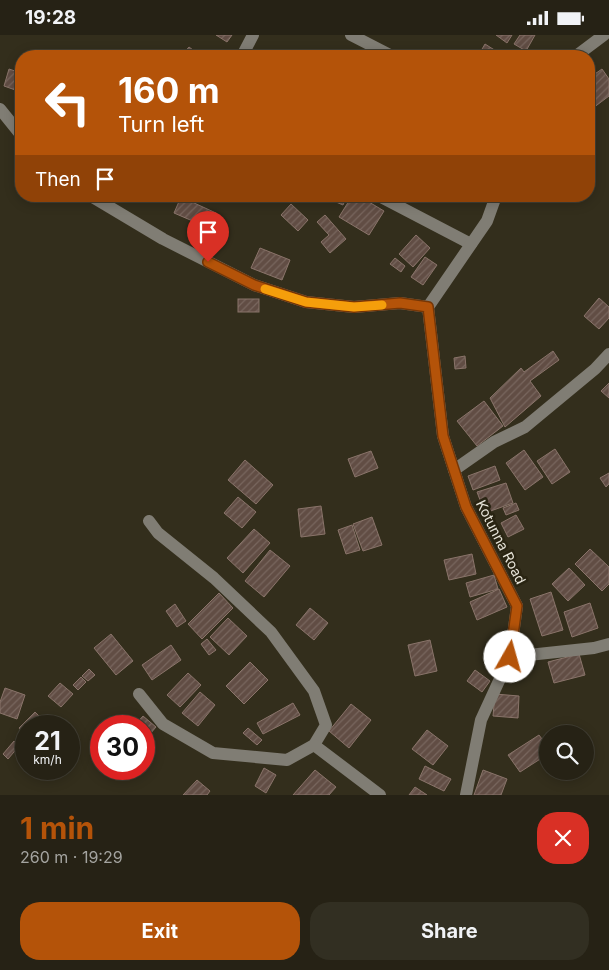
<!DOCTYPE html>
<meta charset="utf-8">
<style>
body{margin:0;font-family:Inter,sans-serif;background:#322f22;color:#f1f3f6;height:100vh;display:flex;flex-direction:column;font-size:19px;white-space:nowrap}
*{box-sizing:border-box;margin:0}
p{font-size:16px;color:#a4a4a0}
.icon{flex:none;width:28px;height:28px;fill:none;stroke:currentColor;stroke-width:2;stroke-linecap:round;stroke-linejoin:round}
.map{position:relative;height:760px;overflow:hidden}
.side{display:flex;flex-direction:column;background:#262215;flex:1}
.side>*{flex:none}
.banner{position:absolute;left:15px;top:15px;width:580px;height:152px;border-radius:20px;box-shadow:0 2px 12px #0003,0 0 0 1px #423f34;background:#b45309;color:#fff;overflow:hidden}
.controls{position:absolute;left:539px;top:690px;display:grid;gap:10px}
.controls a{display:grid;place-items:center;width:55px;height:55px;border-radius:50%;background:#262215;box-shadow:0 2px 12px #0003,0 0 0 1px #423f34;font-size:25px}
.speed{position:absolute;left:15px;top:680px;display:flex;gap:10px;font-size:25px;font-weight:700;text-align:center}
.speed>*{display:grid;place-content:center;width:65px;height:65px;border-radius:50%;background:#262215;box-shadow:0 2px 12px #0003,0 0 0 1px #423f34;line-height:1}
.speed small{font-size:12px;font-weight:400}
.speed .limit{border:8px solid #d22;background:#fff;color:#111}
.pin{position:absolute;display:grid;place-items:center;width:42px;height:42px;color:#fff;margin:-51px -21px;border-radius:50% 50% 50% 0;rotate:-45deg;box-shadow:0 0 5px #0007}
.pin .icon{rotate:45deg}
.me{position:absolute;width:55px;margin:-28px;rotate:7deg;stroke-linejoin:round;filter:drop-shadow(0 0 4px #0008)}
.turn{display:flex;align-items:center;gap:18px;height:105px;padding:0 20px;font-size:22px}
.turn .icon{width:65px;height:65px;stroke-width:2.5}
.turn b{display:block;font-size:35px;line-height:42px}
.then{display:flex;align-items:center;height:48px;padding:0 20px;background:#0003;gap:10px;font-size:19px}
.round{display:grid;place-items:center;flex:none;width:52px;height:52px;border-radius:20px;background:#322f22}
.head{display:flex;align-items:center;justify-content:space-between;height:85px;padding:0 20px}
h1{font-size:30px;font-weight:700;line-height:38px;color:#b45309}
.cta{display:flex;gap:10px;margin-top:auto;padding:10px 20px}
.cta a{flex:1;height:58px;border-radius:20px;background:#b45309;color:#fff;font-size:20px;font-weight:700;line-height:58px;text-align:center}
.cta a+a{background:#322f22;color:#f1f3f6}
.status{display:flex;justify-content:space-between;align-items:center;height:35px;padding:0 25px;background:#262215;direction:ltr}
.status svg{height:14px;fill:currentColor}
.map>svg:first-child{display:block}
.building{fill:url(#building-hatch);stroke:#8a746a}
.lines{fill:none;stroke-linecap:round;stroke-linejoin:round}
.minor{stroke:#807d74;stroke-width:12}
.route-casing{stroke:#753606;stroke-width:12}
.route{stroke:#b45309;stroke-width:9}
.slow{stroke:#f59e0b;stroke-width:9}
.labels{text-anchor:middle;stroke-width:5;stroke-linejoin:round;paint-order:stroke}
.street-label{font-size:14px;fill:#e7e4d9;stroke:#292412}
</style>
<div class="status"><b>19:28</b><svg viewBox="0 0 49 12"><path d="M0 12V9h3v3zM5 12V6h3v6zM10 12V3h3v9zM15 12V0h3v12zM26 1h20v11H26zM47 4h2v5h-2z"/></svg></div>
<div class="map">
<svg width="609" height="760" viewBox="0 0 609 760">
<defs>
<pattern id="building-hatch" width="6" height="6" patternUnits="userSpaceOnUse" patternTransform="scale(1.25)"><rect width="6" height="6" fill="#614d44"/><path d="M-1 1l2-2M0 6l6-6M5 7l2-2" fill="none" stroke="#78665e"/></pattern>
</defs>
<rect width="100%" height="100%" fill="#332e1c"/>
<!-- building -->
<g class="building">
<polygon points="216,0 232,0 227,7"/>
<polygon points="496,0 512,0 507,8"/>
<polygon points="520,0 535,0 526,16 514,9"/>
<polygon points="485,9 504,21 478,21"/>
<polygon points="189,12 201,21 181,21"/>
<polygon points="128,16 135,21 124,21"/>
<polygon points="9,34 21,38 21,57 4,51"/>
<polygon points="602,34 609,44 609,61 589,76 589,43"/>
<polygon points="322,161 347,161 343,170"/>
<polygon points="352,161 359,161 384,176 369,200 339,182"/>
<polygon points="181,162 216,178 209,193 174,178"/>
<polygon points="291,169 308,185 298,196 281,180"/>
<polygon points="325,180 346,204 330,218 321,207 329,200 317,187"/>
<polygon points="416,200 430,213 413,232 399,219"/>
<polygon points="260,213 290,225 282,245 251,233"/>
<polygon points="425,222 437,230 423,250 411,242"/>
<polygon points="395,223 405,231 401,237 390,229"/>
<polygon points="599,263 609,272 609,283 599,294 584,281"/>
<rect x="238" y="264" width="21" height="13"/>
<polygon points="553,316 559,325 530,346 541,361 505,392 490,363 521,333 524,337"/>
<polygon points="465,321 466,333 455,334 454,323"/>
<polygon points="609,348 609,363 601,356"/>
<polygon points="484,366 503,391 477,411 457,386"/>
<polygon points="555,414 570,437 552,449 537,426"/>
<polygon points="524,415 543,442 525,455 506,428"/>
<polygon points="371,416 378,433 355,442 348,424"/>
<polygon points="245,425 273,450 256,469 228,445"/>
<polygon points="495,431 500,445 473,455 468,441"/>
<polygon points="609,438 609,449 606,452 600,443"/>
<polygon points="506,448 513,468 485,478 477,457"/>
<polygon points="238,462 256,477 242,493 224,478"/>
<polygon points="516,468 519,475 506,480 503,473"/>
<polygon points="321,471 325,499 301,502 298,474"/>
<polygon points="516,480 524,494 508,502 501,488"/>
<polygon points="372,482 382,510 363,516 353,489"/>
<polygon points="352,490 360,515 346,519 338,495"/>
<polygon points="254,494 270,508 243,538 227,523"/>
<polygon points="590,514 609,532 609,549 602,556 575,529"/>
<polygon points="270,515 290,531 264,562 245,546"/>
<polygon points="472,519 476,539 449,545 444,525"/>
<polygon points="569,533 585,550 568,566 552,549"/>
<polygon points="494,540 498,554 470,562 466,548"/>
<polygon points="499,554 507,572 477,585 470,567"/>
<polygon points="551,557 563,595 542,601 530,564"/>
<polygon points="219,558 233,573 202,604 188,589"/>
<polygon points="590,568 598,593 572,602 564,577"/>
<polygon points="175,569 186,586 177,592 166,576"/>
<polygon points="310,573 328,588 314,605 296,590"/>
<polygon points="228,583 247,601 229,620 210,602"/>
<polygon points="111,599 133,626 116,640 94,613"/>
<polygon points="207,604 216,615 209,620 201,609"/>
<polygon points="430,605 437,636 415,641 408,610"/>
<polygon points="171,610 181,625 152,645 142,630"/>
<polygon points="579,619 585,640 554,648 548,627"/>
<polygon points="250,627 268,645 244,669 226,651"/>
<polygon points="89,634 95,640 88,646 82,641"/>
<polygon points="475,635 490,646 482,657 467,646"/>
<polygon points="188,638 201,650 180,672 167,660"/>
<polygon points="81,642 86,647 78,655 73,650"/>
<polygon points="60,648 73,659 61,672 48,661"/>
<polygon points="5,653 25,660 17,684 0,678 0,667"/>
<polygon points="200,657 215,670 198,691 182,678"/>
<polygon points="495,659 519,661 518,683 493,681"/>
<polygon points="293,668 300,680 263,699 257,688"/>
<polygon points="351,669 371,685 349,713 329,696"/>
<polygon points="35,677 45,687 41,691 26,691 26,701 19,693"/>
<polygon points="143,681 156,692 144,706 144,691 134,691"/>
<polygon points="248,693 262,705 257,710 243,698"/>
<polygon points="427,695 448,711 433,730 412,714"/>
<polygon points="539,700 548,712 548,719 520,737 508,720"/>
<polygon points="14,706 19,711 8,724 3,719"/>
<polygon points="425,731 451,744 444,756 419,744"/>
<polygon points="264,733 276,740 266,758 255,751"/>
<polygon points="315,735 336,752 329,760 293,760"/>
<polygon points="483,735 507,744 501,760 474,760"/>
<polygon points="197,745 210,756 207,760 183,760"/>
<polygon points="415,752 427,760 409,760"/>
</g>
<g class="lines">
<!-- minor -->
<g class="minor">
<polyline points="351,0 392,21"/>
<polyline points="242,21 253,0"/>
<polyline points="576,21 604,0"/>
<polyline points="0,74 21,100"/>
<polyline points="91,161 163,204 254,250 306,267 354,272 400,268 428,272"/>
<polyline points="379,161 471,209"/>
<polyline points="454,435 494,407 525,392 595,334 609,319"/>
<polyline points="510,622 594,613 609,609"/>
<polyline points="139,659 163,689 213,718 287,725 314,710 326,690 314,656 271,597 214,543 158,498 149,486"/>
<polyline points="314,710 380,760"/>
<polyline points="466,760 481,685 510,622 517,571 466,472 443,401 428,272 487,186 496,161"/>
</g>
</g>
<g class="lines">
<!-- route casing -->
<g class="route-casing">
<polyline id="route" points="208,227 254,250 306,267 354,272 400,268 428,272 443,401 466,472 517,571 510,622"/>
</g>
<!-- route -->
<use href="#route" class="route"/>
<!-- slow -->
<polyline class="slow" points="265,254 306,267 354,272 382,270"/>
</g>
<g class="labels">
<!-- street labels -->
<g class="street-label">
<text transform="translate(501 507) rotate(63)" y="5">Kotunna Road</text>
</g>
</g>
</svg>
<div class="controls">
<a><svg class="icon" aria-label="search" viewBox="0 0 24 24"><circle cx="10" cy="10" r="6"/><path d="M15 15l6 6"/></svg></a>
</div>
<div class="speed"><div>21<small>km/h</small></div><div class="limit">30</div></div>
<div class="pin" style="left:208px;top:227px;background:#d93025"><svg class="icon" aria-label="arrive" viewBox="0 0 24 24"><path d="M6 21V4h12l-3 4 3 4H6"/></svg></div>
<svg class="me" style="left:510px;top:622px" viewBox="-20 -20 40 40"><circle r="19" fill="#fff"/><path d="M0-13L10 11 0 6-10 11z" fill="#b45309"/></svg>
<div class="banner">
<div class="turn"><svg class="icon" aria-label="left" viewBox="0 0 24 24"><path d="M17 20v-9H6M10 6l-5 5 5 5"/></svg><div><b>160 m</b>Turn left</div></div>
<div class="then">Then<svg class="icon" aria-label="arrive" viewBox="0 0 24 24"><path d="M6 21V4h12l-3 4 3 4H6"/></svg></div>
</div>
</div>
<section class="side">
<div class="head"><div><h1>1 min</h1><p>260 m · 19:29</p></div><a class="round" style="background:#d93025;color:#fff"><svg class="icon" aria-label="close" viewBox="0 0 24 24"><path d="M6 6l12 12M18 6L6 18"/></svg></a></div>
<div class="cta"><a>Exit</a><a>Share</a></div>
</section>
